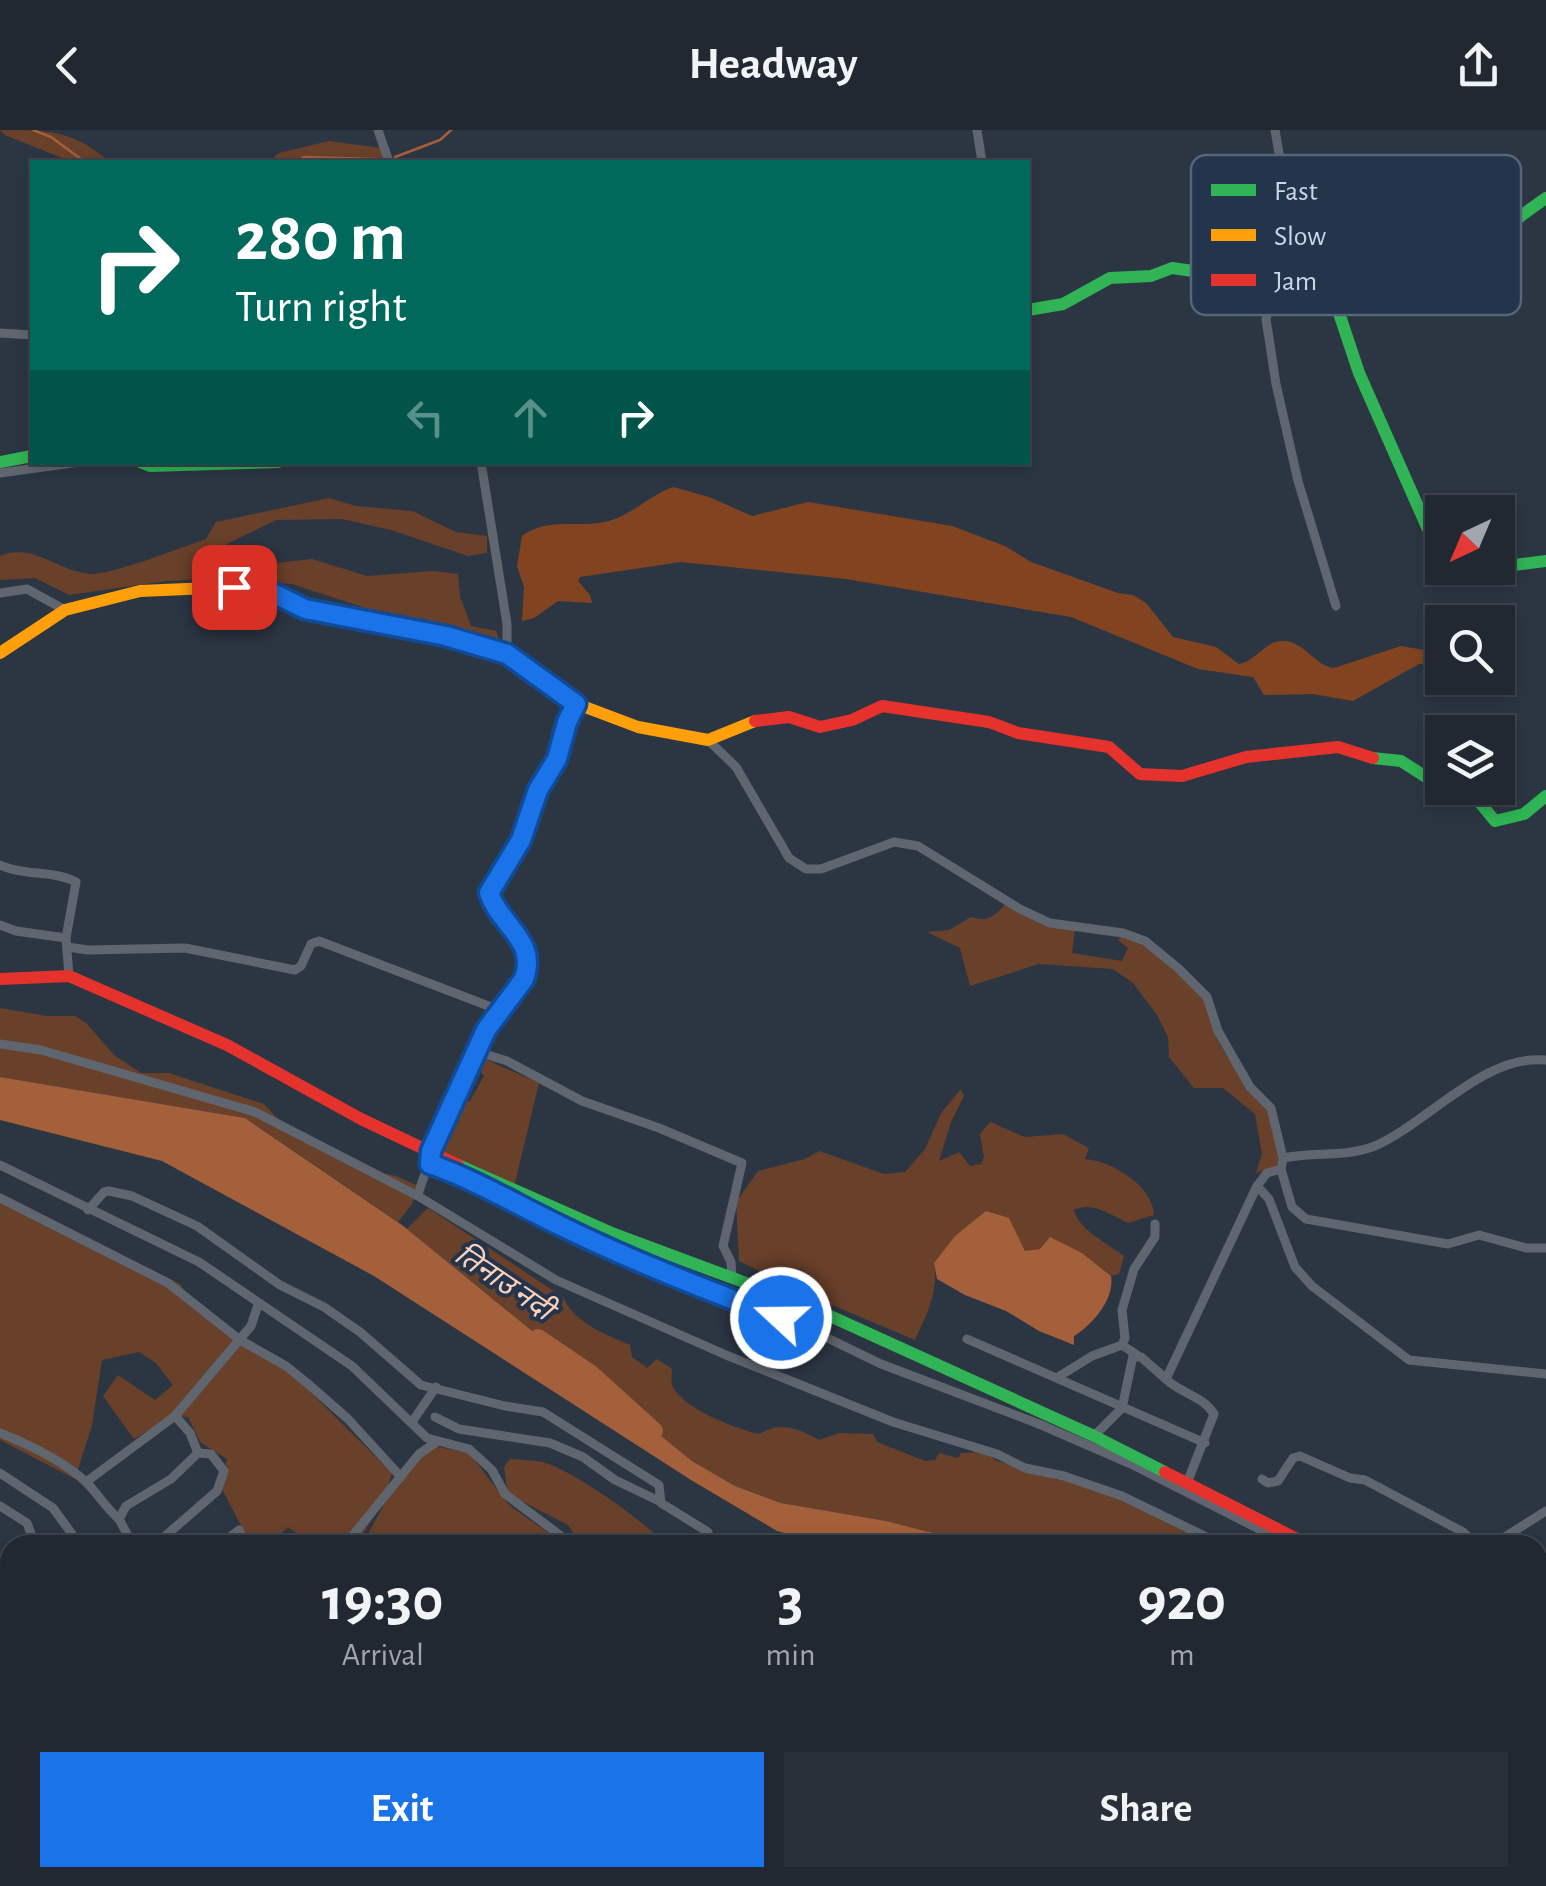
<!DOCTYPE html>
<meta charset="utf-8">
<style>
body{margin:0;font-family:"Alegreya Sans","Noto Sans Devanagari",sans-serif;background:#29303a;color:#f1f3f6;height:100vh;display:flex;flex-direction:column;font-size:38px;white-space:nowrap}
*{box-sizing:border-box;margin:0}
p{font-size:32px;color:#a2a6ac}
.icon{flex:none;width:55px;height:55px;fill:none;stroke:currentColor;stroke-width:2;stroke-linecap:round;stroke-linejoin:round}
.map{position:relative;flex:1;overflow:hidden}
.sheet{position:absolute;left:0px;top:1405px;width:1548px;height:352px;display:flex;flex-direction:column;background:#212832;border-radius:30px 30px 0 0;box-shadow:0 5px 15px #0003,0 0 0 2px #3e444d}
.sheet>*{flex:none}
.guide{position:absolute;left:30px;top:30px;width:1000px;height:305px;border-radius:0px;box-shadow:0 5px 15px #0003,0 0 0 2px #3e444d;background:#00695c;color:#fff;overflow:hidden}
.needle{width:65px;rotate:224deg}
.controls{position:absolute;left:1425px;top:365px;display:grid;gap:20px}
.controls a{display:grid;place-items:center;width:90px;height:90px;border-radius:0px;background:#212832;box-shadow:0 5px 15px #0003,0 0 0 2px #3e444d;font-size:50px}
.pin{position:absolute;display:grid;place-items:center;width:85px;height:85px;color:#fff;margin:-42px;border-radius:20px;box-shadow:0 5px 15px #0006}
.me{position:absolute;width:110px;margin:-55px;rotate:291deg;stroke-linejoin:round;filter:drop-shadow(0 0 8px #0008)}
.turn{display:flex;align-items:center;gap:35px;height:210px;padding:0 40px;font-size:45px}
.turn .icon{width:130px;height:130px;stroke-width:2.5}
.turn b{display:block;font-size:70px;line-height:85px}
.lanes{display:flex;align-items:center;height:95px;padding:0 40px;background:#0003;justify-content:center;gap:50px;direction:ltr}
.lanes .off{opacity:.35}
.eta{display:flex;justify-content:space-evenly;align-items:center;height:170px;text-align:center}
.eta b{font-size:60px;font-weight:700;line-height:70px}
.primary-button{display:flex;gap:20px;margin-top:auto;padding:20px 40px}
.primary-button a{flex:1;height:115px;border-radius:0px;background:#1a73e8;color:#fff;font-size:40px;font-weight:700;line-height:115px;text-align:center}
.primary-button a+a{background:#29303a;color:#f1f3f6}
header{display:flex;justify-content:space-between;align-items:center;height:130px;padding:0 40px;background:#212832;font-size:45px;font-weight:700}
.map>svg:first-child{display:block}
.green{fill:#69402a}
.forest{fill:#824420}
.water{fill:#a45f3b}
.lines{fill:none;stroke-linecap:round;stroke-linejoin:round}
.stream{stroke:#a45f3b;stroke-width:2.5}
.canal{stroke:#a45f3b;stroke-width:10}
.river{stroke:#a45f3b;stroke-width:18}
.street{stroke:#5f666f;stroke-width:9}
.fast{stroke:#30b455;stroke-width:12}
.slow{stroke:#ff9f0a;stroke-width:12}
.jam{stroke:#e5322d;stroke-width:12}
.route-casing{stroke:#114b97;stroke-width:25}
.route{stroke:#1a73e8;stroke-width:18}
.labels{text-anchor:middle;stroke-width:8;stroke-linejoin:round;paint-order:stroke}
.water-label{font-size:30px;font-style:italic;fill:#fcd0bb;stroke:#23354c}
.key{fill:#23354c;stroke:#55667a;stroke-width:2.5}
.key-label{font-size:28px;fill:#cbd7e5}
</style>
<header><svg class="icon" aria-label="back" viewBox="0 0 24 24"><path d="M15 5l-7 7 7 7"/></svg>Headway<svg class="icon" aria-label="share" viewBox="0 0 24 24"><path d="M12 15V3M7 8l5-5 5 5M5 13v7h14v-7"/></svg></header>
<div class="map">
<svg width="1546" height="1756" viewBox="0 0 1546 1756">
<rect width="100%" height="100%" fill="#2c3643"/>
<!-- green -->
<g class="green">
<path d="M0 0C48 0 74 0 109 32H72L5 5Z"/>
<polygon points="329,11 381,18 383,32 268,32 279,23"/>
<path d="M329 368 356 376 412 381 456 402 487 406V423L468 426 391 400 342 389 276 390 223 416 219 425 229 433 249 436 312 429 367 446 433 441 458 444 460 466 471 496 496 501 500 510 396 488 292 454 217 448 167 451 69 465 35 448 0 450V426C33 412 59 442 91 444 111 445 183 417 206 409L216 392Z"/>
<path d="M1005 774 1075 799 1072 823 1122 831 1128 818 1118 810 1123 805C1150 816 1178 839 1198 861 1211 876 1210 895 1218 911 1239 951 1287 984 1278 1035L1256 1043 1262 1024 1255 984 1223 958H1194L1169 927 1168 907 1157 885 1133 853 1113 839 1039 834 970 856 960 818 927 802 949 800 971 787C988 792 994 787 1005 774Z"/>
<polygon points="0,878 47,886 75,886 86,893 114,925 141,943 169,943 264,974 286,998 352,1037 396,1046 418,1056 412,1074 398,1092 245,988 0,947"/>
<polygon points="478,926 539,953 514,1057 443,1022 439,1013 461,972 470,971 484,946 474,935"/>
<path d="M961 959 964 966 951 992 939 1031 959 1022 970 1036 981 1034 984 1027 980 1004 990 992 1025 1007 1063 1004 1089 1018 1085 1029C1112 1031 1153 1056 1154 1085L1128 1093C1111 1085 1092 1071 1074 1080 1077 1098 1109 1115 1124 1126L1119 1144 1111 1146 1082 1123 1025 1121 1009 1088 934 1133C939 1161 927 1184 915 1210L818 1169 739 1131 736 1072 758 1041 805 1029 819 1021 884 1044 905 1042 925 1019 941 983Z"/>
<polygon points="0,1063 180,1154 187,1165 229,1200 284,1236 392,1343 383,1371 356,1415 312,1415 288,1397 269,1415 251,1415 221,1357 227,1329 200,1312 188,1287 172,1286 134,1309 103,1266 118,1245 155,1270 173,1255 156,1233 139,1222 102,1230 92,1295 75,1349 0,1310"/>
<path d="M428 1078 563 1167C573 1192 607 1205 630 1215L632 1227 647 1238 657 1229 672 1239C672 1242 671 1253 672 1255 681 1278 736 1299 759 1304 782 1291 797 1298 819 1310L840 1303 873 1304 877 1312 925 1331 935 1330 939 1323 958 1328 961 1323 986 1322 997 1331 1058 1350 1061 1346 1120 1367 1211 1415H980L886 1391 781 1373 735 1356 692 1331 407 1099Z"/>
<polygon points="434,1316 469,1323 510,1376 566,1415 362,1415 403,1340"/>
<path d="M510 1329C521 1330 532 1330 542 1332 570 1338 647 1393 666 1415H581L568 1395 508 1364 504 1337Z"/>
<polygon points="858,1748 1011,1748 1019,1756 869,1756"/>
</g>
<!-- forest -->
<path class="forest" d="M673 357 709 367 752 386 808 372 952 396 1005 416 1031 432 1118 463 1133 465 1146 473 1173 507 1216 517 1239 534C1256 531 1266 510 1283 511 1304 511 1315 536 1334 538L1401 516 1430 521 1442 511V532L1419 534 1353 571 1313 564 1264 565 1253 547 1198 539 1071 487 846 449 681 432 580 447 578 451 590 465 592 473 558 471 534 488 522 491 524 457 517 436 522 406C549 386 580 399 609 391 633 384 650 365 673 357Z"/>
<!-- water -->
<g class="water">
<polygon points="0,947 245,988 402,1095 692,1331 735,1356 781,1373 886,1391 980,1415 828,1415 777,1401 691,1350 374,1146 162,1031 0,990"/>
<path d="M986 1081 1009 1088 1025 1121 1040 1119 1050 1107 1082 1123 1111 1146C1115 1169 1092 1195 1074 1206V1215L1039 1201 1006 1181 965 1165 937 1149 934 1133 955 1106Z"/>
</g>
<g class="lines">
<!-- stream -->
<g class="stream">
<polyline points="33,0 51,7 85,32"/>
<polyline points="395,27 440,10 451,0"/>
<polyline points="296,32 304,27 375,29"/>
</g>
<!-- canal -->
<g class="canal">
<polyline points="314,1748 320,1756"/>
<polyline points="212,1756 215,1748"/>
</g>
<!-- river -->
<polyline class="river" points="538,1208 591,1244 654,1301"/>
<!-- street -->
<g class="street">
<polyline points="378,0 389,32"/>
<polyline points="977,0 982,32"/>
<polyline points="1275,0 1295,117 1272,136 1274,159 1266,189 1276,254 1298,351 1336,476"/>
<polyline points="0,203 32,205"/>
<polyline points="105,332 127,332"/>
<polyline points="481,332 507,494 507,524"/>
<polyline points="0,343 80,332"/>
<polyline points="0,463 27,459 65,480"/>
<polyline points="708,610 736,637 789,728 806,739 821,739 894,712 918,716 1020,779 1050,793 1123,803 1145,811 1178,838 1207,867 1218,901 1250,957 1271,978 1283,1028 1281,1039 1292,1077 1306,1089 1448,1114 1479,1105 1526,1118 1546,1118"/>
<path d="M0 735C23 746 54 740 76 752L66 808 69 846"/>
<polyline points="0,795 16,801 66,808"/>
<polyline points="67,817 88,820 185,818 295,840 301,836 311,814 319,811 499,880"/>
<polyline points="0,914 41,920 255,982 418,1066 556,1150 726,1225 893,1292 997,1324 1025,1338 1064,1346 1122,1366 1223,1415"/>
<polyline points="475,921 507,931 582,971 659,998 742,1033 723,1116 731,1132 732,1148"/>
<path d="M1283 1028C1314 1021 1344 1028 1375 1016 1429 992 1484 924 1546 930"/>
<polyline points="430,1034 465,1046 565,1098 648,1135 815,1202 881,1234 1039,1294 1131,1334 1263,1401 1289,1411"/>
<polyline points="0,1035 199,1132 352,1236 427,1308 469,1319 492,1340 505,1364 573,1415"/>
<polyline points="1257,1056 1269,1069 1295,1137 1312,1156 1409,1230 1546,1244"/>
<path d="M418 1066C421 1050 430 1037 431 1021 451 975 468 922 499 881 513 862 533 847 527 821 521 799 497 786 489 763L521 709 538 660 557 629 567 593 577 574"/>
<polyline points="0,1068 168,1153 240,1210 286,1236 307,1253 348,1289 401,1347"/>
<polyline points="88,1080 104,1062 109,1061 132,1066 197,1096 280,1155 324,1177 360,1202 421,1255 505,1276 543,1282 659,1355 661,1373 708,1402 706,1415"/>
<polyline points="967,1209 1205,1313"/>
<polyline points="1122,1215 1125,1208 1122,1180 1134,1139 1155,1107 1155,1094"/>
<polyline points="1058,1247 1092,1226 1122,1215 1137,1225"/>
<path d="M1166 1249C1181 1264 1202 1265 1214 1284L1187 1353"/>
<polyline points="175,1286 251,1196 258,1175"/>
<polyline points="435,1287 459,1299 550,1313 583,1327 615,1350 659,1371"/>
<polyline points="412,1292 436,1257"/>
<path d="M0 1303C30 1315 62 1330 86 1352 98 1364 106 1378 119 1389"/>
<polyline points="1094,1306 1122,1278 1133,1226 1141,1227 1166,1249 1257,1056 1267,1043 1281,1039"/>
<polyline points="0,1343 53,1378 80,1415"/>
<polyline points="1262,1349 1268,1353 1278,1351 1293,1328 1300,1326 1350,1348 1365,1350 1463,1402 1477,1415"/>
<polyline points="86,1352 175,1286 190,1303 198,1323"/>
<polyline points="0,1376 27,1393 35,1415"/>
<polyline points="709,1407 724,1415"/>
<polyline points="133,1415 119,1389 126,1376 171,1349 198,1323 211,1324 224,1341 217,1361 155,1415"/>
<polyline points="219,1415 239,1400 246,1415"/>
<polyline points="345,1415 419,1324 438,1311"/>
<polyline points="1492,1415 1546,1381"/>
<polyline points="1538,1497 1546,1505"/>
<polyline points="0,1528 10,1525"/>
<polyline points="1538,1556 1546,1563"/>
<polyline points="0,1604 10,1582"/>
<polyline points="1538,1614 1546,1621"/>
<polyline points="0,1745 10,1729"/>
<polyline points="366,1748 371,1756"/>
<polyline points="513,1748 519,1756"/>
<polyline points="641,1748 646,1756"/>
<polyline points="850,1748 861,1756"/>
<polyline points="1100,1748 1110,1756"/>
<polyline points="1154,1748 1162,1756"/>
<polyline points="1205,1748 1212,1756"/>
<polyline points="1308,1748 1314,1756"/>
<polyline points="1369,1748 1383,1756"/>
<polyline points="83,1756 88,1748"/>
<polyline points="172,1756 176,1748"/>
<polyline points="247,1756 249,1748"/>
<polyline points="783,1756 790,1748"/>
<polyline points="1262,1756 1277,1748"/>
<polyline points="1408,1756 1415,1748"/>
</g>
<!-- fast -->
<g class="fast">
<polyline points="1320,126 1359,243 1442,431"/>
<polyline points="1028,180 1063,174 1110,148 1151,146 1172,138 1228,146 1397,110 1504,98 1546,68"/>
<polyline points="0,332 32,326"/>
<polyline points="140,332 150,336 278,332"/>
<polyline points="1498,437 1546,431"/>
<polyline points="1373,628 1401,631 1454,665 1476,668 1495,691 1524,684 1546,666"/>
<polyline points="458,1035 614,1104 808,1176 1094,1306 1165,1342"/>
<polyline points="1036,1756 1044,1748"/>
</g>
<!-- slow -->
<g class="slow">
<polyline points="1452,438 1458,441 1497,438"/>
<polyline points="0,523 65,480 140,461 233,457 271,462 305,479 446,506 507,524 577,574 638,597 708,610 755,591"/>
</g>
<!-- jam -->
<g class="jam">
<polyline points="755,591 789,587 820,597 852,590 882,576 989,592 1018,603 1109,617 1140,644 1182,646 1246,627 1338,617 1373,628"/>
<polyline points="0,849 69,846 227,915 361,989 458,1035"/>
<polyline points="1165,1342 1309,1415"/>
</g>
</g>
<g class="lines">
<!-- route casing -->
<g class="route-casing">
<path id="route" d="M234 457 271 462 305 479 446 506 507 524 576 574 567 592 557 629 538 660 521 710 489 763C500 796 538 810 524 849L486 900 431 1021 430 1034C476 1050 517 1075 561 1096 632 1131 707 1160 781 1188"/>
</g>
<!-- route -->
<use href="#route" class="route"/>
</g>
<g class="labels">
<!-- water labels -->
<g class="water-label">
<text transform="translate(504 1152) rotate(34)" y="10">तिनाउ नदी</text>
</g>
</g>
<!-- legend -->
<rect x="1191" y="25" width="330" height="160" rx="15" class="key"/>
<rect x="1211" y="54" width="45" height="12" fill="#30b455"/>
<rect x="1211" y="99" width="45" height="12" fill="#ff9f0a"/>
<rect x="1211" y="144" width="45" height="12" fill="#e5322d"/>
<g class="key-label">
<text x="1274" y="70">Fast</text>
<text x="1274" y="115">Slow</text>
<text x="1274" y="160">Jam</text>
</g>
</svg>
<div class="controls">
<a><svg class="needle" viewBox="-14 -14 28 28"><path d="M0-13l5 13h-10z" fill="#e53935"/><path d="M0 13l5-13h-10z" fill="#a2a6ac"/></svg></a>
<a><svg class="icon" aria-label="search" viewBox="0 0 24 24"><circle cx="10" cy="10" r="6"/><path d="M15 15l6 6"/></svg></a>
<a><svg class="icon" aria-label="layers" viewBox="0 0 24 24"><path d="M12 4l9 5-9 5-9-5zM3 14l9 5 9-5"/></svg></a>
</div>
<div class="pin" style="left:234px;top:457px;background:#d93025"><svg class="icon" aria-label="arrive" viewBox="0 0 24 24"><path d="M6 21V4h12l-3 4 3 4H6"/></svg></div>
<svg class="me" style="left:781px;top:1188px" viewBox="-20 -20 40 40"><circle r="17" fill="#1a73e8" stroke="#fff" stroke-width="3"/><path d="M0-11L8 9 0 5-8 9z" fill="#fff"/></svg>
<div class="guide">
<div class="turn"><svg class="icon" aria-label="right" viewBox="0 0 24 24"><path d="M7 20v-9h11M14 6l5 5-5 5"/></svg><div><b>280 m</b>Turn right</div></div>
<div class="lanes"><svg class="icon off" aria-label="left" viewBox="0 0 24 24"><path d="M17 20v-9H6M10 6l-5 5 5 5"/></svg><svg class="icon off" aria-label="ahead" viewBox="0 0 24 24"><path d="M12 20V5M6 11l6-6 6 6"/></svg><svg class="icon" aria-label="right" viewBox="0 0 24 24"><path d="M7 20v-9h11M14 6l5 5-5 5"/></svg></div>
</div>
<section class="sheet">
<div class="eta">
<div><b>19:30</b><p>Arrival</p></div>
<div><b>3</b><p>min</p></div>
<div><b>920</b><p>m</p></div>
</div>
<div class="primary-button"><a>Exit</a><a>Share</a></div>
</section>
</div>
